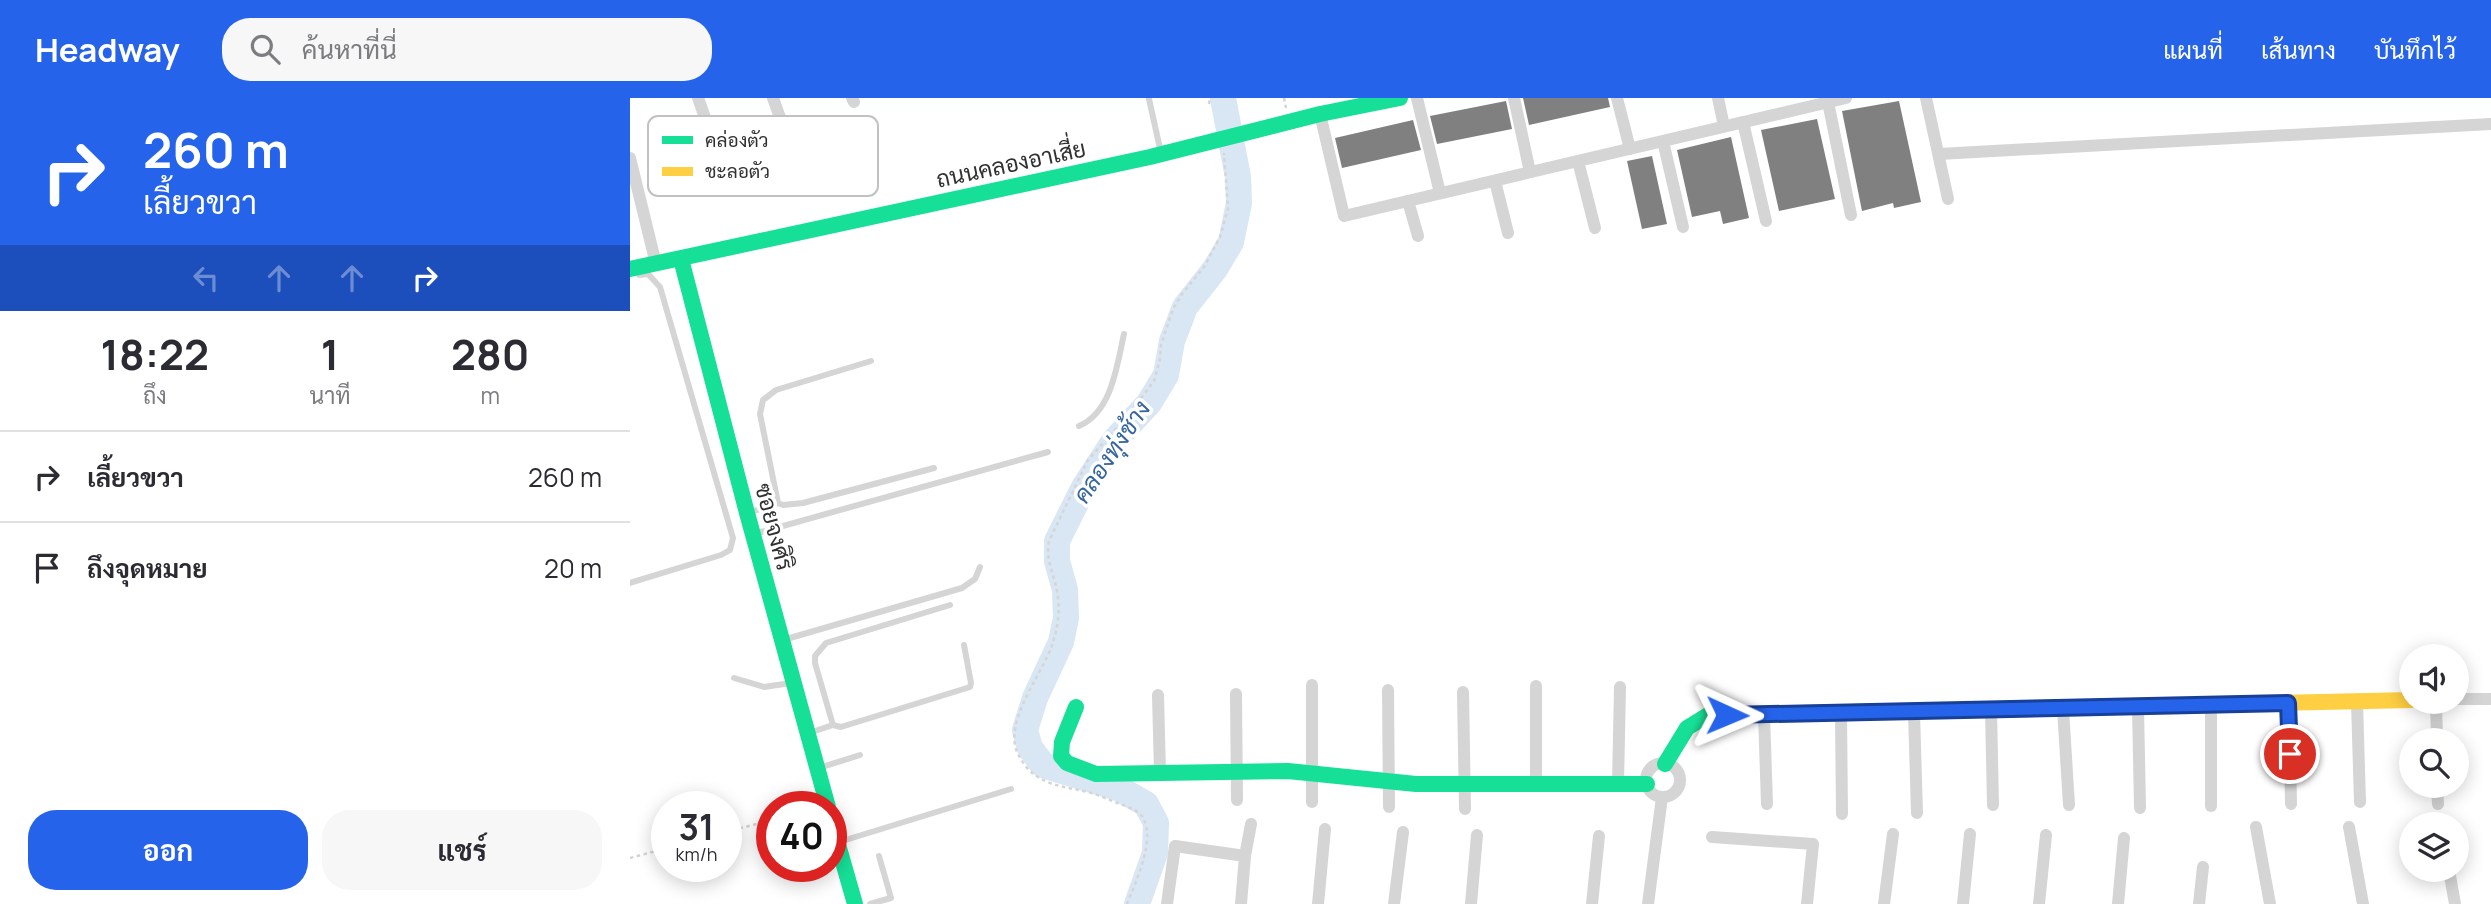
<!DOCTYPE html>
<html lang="th">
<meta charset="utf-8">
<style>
body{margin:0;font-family:Manrope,Sarabun,sans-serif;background:#f7f7f7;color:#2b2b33;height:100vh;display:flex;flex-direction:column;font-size:26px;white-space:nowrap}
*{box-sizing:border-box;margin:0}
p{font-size:23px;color:#7c7c81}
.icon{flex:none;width:38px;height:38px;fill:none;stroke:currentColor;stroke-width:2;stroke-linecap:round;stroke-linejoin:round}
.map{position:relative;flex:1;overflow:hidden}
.sheet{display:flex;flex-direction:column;background:#fff;width:630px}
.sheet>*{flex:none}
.hud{background:#2563eb;color:#fff;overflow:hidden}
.buttons{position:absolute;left:1769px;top:546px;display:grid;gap:14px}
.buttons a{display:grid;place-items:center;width:70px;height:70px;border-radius:50%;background:#fff;box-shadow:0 4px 18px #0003;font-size:35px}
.speed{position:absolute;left:21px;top:693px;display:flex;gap:14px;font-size:35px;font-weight:700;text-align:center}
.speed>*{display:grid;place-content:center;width:91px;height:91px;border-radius:50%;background:#fff;box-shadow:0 4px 18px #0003;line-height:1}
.speed small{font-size:18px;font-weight:400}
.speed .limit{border:10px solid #d22;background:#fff;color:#111}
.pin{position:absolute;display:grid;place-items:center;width:60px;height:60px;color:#fff;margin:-30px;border:4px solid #fff;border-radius:50%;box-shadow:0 2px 7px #0007}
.me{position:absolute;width:77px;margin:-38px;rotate:91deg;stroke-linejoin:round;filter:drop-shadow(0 0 5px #0008)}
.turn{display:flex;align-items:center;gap:24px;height:147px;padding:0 28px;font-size:32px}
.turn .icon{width:91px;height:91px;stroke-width:2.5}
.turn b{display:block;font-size:49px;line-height:60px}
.lanes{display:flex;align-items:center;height:66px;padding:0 28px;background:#0003;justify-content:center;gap:35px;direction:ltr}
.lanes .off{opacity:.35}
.eta{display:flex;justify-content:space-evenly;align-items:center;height:119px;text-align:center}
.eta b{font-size:42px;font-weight:700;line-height:49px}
.button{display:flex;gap:14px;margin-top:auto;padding:14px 28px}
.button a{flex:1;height:80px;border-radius:28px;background:#2563eb;color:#fff;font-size:28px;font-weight:700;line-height:80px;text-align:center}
.button a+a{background:#f7f7f7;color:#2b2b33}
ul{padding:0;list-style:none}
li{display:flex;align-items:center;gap:21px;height:91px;padding:0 28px;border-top:2px solid #e1e1e2}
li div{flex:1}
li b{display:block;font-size:26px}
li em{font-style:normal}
header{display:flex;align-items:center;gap:42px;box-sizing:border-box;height:98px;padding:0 35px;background:#2563eb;color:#fff}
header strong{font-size:33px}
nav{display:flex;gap:38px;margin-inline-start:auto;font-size:24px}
.search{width:490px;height:63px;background:#f7f7f7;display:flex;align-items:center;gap:18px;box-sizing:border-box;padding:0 24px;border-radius:28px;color:#7c7c81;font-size:26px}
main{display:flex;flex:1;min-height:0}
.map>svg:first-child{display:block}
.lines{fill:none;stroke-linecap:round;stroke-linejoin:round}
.river{stroke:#d9e6f4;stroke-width:26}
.building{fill:#808080}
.path{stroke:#d5d5d5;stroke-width:2.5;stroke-dasharray:3.5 3.5;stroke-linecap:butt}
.lane{stroke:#d5d5d5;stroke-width:6}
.street{stroke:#d5d5d5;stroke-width:12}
.fast{stroke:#16e098;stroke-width:16}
.slow{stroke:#ffcf43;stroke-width:16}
.route-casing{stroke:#184099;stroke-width:18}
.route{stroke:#2563eb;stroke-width:12}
.labels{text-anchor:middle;stroke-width:7;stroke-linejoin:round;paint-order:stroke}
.street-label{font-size:23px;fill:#313131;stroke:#fff}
.water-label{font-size:24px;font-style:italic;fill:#35659c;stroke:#fff}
.key{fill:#fff;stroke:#c1c1c1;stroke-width:2}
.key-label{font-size:19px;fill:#313131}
</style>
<header>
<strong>Headway</strong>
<div class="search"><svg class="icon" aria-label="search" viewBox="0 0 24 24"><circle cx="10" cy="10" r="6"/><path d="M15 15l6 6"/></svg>ค้นหาที่นี่</div>
<nav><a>แผนที่</a><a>เส้นทาง</a><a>บันทึกไว้</a></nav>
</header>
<main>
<section class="sheet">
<div class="hud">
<div class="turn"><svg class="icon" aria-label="right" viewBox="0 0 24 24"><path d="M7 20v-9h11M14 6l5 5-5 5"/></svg><div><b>260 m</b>เลี้ยวขวา</div></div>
<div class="lanes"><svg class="icon off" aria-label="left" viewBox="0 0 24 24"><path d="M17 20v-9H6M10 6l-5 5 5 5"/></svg><svg class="icon off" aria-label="ahead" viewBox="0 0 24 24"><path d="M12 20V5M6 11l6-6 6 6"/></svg><svg class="icon off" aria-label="ahead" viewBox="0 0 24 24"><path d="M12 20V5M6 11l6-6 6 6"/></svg><svg class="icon" aria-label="right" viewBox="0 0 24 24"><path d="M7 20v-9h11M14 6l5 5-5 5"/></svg></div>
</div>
<div class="eta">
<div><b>18:22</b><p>ถึง</p></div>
<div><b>1</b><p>นาที</p></div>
<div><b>280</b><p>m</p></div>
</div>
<ul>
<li><svg class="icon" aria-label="right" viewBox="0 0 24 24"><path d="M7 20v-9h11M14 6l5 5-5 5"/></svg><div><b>เลี้ยวขวา</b></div><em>260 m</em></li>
<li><svg class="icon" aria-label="arrive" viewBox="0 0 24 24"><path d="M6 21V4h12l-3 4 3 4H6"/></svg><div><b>ถึงจุดหมาย</b></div><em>20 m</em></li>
</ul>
<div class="button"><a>ออก</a><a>แชร์</a></div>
</section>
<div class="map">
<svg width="1861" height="806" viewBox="0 0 1861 806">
<rect width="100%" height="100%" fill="#fff"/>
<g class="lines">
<!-- river -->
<polyline class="river" points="507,806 525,755 526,725 516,706 488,690 413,667 400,650 395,632 405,600 431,544 436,520 435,492 427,463 427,443 454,389 484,343 519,305 536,277 542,243 555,209 585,171 601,144 609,105 608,79 593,0"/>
</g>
<!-- building -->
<g class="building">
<polygon points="893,0 978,0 980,9 899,27"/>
<polygon points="876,3 882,31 807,46 800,18"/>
<polygon points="1269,3 1291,104 1264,110 1263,105 1232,113 1212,13"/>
<polygon points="1187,21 1205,101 1149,113 1131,32"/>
<polygon points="783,22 791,52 712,70 705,40"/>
<polygon points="1101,39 1119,120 1093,126 1090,113 1062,119 1047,52"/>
<polygon points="1022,58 1037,126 1012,131 997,63"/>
</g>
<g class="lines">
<!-- path -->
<g class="path">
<polyline points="654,0 656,10"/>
<polyline points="579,6 580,0"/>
<polyline points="96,734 142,722"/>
<polyline points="0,760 37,750"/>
<path d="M497 806C505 785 530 734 509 715 504 711 496 708 490 706 482 703 473 699 465 696 434 687 405 690 388 656 372 625 412 577 422 547 427 533 430 515 428 500 426 479 415 464 419 443L458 362 499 316 524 283 530 261 531 247 543 211 552 196 574 169 590 139 598 111 594 55"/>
</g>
<!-- lane -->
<g class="lane">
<polyline points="519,1 531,55"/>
<path d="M449 328C482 314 487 267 494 236"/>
<polyline points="148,405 153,407 173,405 304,370"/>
<polyline points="118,415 148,405 130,316 133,302 146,292 241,263"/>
<polyline points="124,436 418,354"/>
<polyline points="0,485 91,457 100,452 103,440 30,189 18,176 9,177"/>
<polyline points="153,542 332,490 345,481 350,469"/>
<polyline points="104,580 134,589 161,585"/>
<polyline points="203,627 211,629 340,589 341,585 334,547"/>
<polyline points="179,635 203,627 185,565 185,558 196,545 320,507"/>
<polyline points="189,670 230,657"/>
<polyline points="209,744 381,691"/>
<polyline points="240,806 261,800 249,758"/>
</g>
<!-- street -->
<g class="street">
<polyline points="68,0 87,53"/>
<polyline points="143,0 153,28"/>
<polyline points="222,0 224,4"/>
<polyline points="787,0 810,95"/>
<polyline points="884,0 900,74"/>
<polyline points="987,0 1000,51"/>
<polyline points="1088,0 1094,28"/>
<polyline points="1296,0 1318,101"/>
<polyline points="1198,4 1221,117"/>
<polyline points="690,16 714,118 1216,0"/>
<polyline points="1113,24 1136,123"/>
<polyline points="1033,43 1053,129"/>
<polyline points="1309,56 1861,26"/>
<polyline points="0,60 26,166"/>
<polyline points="948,63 965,130"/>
<polyline points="865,83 878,135"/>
<polyline points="778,103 788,138"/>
<polyline points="906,588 906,686"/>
<polyline points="758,592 759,709"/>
<polyline points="833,594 835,711"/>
<polyline points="606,596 607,702"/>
<polyline points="528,597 530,675"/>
<polyline points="1827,601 1861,601"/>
<polyline points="1727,604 1730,704"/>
<polyline points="1806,604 1807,642"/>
<polyline points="1659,605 1661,706"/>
<polyline points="1581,608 1581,708"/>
<polyline points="1508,609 1510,710"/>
<polyline points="1433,611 1439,707"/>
<polyline points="1361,612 1363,707"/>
<polyline points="1284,614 1287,715"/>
<polyline points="1211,616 1212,716"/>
<polyline points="1134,617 1137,706"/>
<circle cx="1033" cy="682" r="17"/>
<polyline points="988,686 990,589"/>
<polyline points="1807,688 1808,706"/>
<polyline points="682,704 682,587"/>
<polyline points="1810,725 1811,726"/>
<polyline points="1626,729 1640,806"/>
<polyline points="1719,729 1733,806"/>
<polyline points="1082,739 1183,746 1177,806"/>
<polyline points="1819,772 1825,806"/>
<polyline points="537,806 545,748 615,758"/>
<polyline points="611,806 615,758 621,726"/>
<polyline points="688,806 695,731"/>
<polyline points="764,806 773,734"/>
<polyline points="841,806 847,737"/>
<polyline points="962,806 969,738"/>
<polyline points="1018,806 1032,699"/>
<polyline points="1254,806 1263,736"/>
<polyline points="1333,806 1340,736"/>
<polyline points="1409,806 1416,737"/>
<polyline points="1488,806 1494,740"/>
<polyline points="1569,806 1573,769"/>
</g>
<!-- fast -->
<g class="fast">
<polyline points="51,161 117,415 198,709"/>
<polyline points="0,171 520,59 690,16 770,0"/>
<polyline points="446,609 432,644 431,658 437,665 466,676 658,673 786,686 1017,686"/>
<polyline points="1035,666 1057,630 1078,617 1513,608"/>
<polyline points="201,722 225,806"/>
</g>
<!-- slow -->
<polyline class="slow" points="1513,608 1782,602"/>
</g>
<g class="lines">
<!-- route casing -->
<g class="route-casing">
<polyline id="route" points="1097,617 1658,605 1660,656"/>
</g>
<!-- route -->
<use href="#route" class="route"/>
</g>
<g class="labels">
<!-- street labels -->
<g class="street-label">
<text transform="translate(381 66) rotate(-12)" y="8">ถนนคลองอาเสี่ย</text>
<text transform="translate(144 429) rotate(75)" y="8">ซอยจงศิริ</text>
</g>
<!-- water labels -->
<g class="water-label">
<text transform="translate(482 354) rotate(-56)" y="8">คลองทุ่งช้าง</text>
</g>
</g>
<!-- legend -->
<rect x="18" y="18" width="230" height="80" rx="10" class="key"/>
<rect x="32" y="38" width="31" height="8" fill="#16e098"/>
<rect x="32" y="69" width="31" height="9" fill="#ffcf43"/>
<g class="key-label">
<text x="75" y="49">คล่องตัว</text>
<text x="75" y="80">ชะลอตัว</text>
</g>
</svg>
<div class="buttons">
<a><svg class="icon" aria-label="sound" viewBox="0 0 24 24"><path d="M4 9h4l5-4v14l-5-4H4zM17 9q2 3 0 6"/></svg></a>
<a><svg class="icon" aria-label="search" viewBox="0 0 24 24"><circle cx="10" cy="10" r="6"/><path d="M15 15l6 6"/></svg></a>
<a><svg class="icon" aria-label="layers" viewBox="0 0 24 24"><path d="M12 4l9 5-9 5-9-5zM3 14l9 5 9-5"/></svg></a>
</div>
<div class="speed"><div>31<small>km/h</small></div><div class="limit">40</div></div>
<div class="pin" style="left:1660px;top:656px;background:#d93025"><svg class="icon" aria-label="arrive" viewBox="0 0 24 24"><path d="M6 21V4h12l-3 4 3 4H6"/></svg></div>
<svg class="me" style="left:1097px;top:617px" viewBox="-20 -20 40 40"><path d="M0-17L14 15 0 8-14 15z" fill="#2563eb" stroke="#fff" stroke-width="4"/></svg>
</div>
</main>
